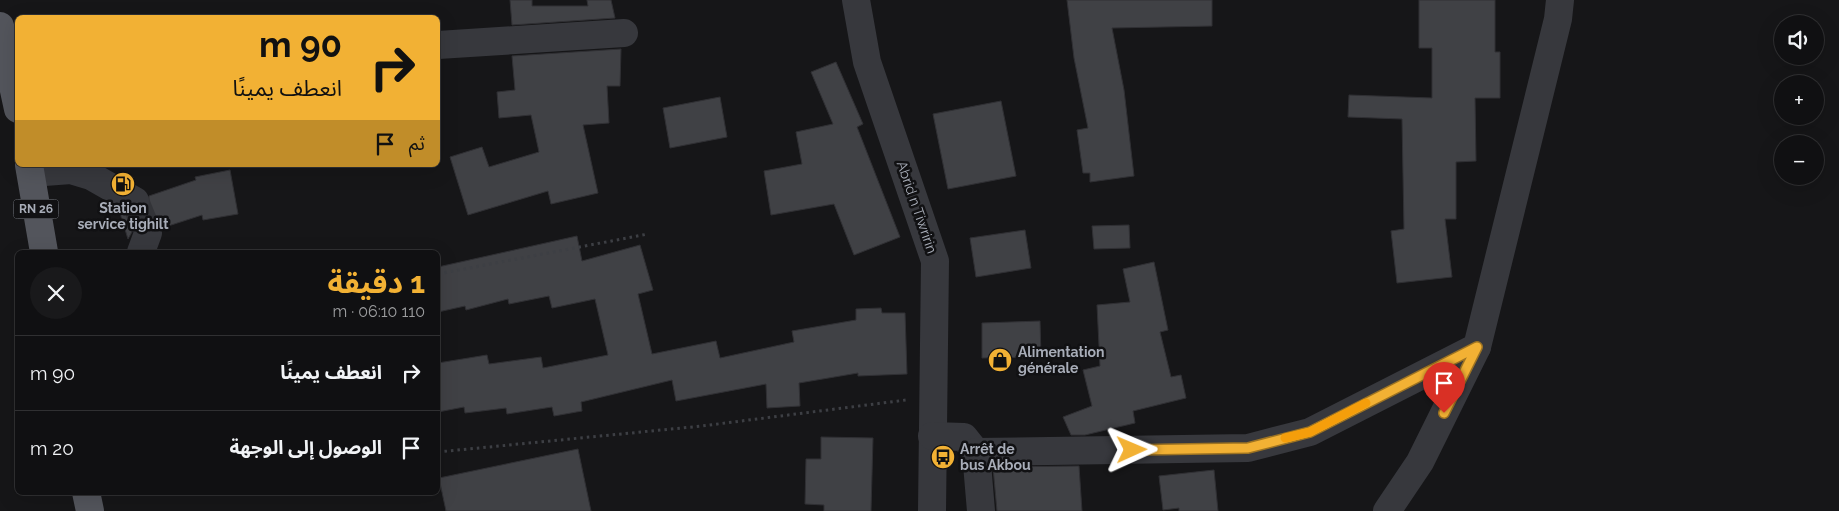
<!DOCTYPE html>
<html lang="ar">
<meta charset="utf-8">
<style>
body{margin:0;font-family:Raleway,"Noto Sans Arabic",sans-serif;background:#19191b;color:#f1f3f6;direction:rtl;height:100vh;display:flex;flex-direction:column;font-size:19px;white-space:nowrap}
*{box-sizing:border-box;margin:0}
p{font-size:16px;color:#9c9d9f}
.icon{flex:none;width:28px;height:28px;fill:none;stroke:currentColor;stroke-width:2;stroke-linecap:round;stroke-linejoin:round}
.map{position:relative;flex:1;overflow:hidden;direction:ltr}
.drawer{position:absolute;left:15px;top:250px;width:425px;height:245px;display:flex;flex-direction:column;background:#101012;border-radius:8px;box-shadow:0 5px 20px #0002,0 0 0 1px #303032;direction:rtl}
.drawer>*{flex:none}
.hud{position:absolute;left:15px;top:15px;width:425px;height:152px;border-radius:8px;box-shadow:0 5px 20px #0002,0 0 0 1px #303032;direction:rtl;background:#f2b134;color:#111;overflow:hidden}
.buttons{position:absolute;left:1774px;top:15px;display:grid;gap:10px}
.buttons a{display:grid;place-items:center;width:50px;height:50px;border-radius:50%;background:#101012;box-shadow:0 5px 20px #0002,0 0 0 1px #303032;font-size:25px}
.pin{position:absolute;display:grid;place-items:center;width:42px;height:42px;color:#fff;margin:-51px -21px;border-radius:50% 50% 50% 0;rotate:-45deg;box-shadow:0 0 5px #0007}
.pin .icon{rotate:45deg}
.me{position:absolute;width:55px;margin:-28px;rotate:89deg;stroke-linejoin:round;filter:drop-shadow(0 0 4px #0008)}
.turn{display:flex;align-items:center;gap:18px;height:105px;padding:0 15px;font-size:22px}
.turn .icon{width:65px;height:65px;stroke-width:2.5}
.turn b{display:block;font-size:35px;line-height:42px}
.then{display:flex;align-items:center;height:48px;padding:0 15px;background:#0003;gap:10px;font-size:19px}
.round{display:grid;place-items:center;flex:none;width:52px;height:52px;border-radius:26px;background:#19191b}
.headline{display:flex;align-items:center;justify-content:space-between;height:85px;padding:0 15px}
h1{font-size:30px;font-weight:700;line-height:38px;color:#f2b134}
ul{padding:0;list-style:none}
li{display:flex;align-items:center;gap:15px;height:75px;padding:0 15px;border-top:1px solid #303032}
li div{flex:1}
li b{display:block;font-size:19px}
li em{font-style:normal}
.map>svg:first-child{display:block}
.building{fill:#404145;stroke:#303034}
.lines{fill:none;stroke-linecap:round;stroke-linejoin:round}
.minor-tunnel{stroke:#333438;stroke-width:28;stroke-dasharray:28 14;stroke-linecap:butt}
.path{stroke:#3d3f44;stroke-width:3;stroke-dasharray:2.5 4;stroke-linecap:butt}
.minor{stroke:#37383d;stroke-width:28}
.major{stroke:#53555c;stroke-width:28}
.route-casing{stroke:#9d7322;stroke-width:12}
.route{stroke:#f2b134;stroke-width:9}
.slow{stroke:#f59e0b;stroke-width:9}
.labels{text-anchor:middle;stroke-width:5;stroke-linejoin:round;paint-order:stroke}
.shield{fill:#111113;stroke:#7b7e86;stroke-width:1}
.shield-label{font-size:12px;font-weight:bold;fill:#a8adb8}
.street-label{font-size:14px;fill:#a8adb8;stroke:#111113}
.poi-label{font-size:14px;font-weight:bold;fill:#a8adb8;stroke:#111113;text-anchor:start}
</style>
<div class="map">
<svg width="1839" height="511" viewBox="0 0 1839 511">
<rect width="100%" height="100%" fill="#161618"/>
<!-- building -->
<g class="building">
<polygon points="510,0 532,0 532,6 588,6 587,0 611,0 615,18 512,25"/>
<polygon points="1067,0 1212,0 1212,26 1112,28 1124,90 1134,176 1090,182 1090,173 1083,173 1077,130 1088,128 1074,58"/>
<polygon points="1419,0 1495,0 1495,52 1500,52 1500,98 1475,98 1476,161 1456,162 1456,219 1445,219 1452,277 1397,283 1391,231 1404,229 1402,119 1348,117 1349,95 1432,98 1432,48 1419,48"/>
<polygon points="621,49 620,86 607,86 609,123 583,125 598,193 551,204 548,191 468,215 450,157 482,147 489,167 539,152 531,115 499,118 497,92 515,90 512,56"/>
<polygon points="836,62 863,124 857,127 900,237 854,255 834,204 771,215 764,171 802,164 796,132 833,124 811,72"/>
<polygon points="720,97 727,137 670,148 663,108"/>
<polygon points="1001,101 1016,176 948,189 933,114"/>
<polygon points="230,170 238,214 203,220 202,215 162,228 154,219 145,218 138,221 128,239 119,210 135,217 142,215 149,208 149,196 196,180 195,177"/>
<polygon points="1129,225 1130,248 1094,249 1092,226"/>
<polygon points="1025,230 1031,268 976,277 970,238"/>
<polygon points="577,236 582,261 640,245 653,290 638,294 652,354 716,341 720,358 794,342 792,331 856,320 856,309 881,308 882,313 905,313 907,374 858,376 858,373 799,383 800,406 767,408 766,384 676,401 672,380 581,402 582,411 554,416 552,407 507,414 506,408 465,413 464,407 438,412 438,363 487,355 489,364 541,357 543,368 608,355 595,299 552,308 549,296 509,304 508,299 466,310 465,306 438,312 438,267"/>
<polygon points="1154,262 1168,330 1160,332 1171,377 1181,375 1186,398 1133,411 1135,423 1085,435 1071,435 1063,417 1092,406 1083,370 1100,366 1097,305 1130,302 1123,269"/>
<polygon points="1040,321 1041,357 982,358 982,323"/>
<polygon points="821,437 873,438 871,511 824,511 824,505 805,504 806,459 821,459"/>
<polygon points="578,449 591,511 446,511 439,478"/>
<polygon points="1079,466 1082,511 997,511 993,467"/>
<polygon points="1214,470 1218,511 1179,511 1179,508 1163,510 1159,476"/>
</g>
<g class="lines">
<!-- minor-tunnel -->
<polyline class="minor-tunnel" points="135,201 148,233"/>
<!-- path -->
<g class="path">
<polyline points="438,274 648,234"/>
<polyline points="438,452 702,426 906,400"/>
</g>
<!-- minor -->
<g class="minor">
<polyline points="856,0 867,62 935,261 932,511"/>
<polyline points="438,45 624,33"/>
<polyline points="31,173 71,170 91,176 135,201"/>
<polyline points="141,252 148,233"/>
<polyline points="932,436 964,437 976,452 981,511"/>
<polyline points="976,452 1248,448 1310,432 1477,347"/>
<polyline points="1387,511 1420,462 1477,347 1558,19 1560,0"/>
</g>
<!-- major -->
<g class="major">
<polyline points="0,26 18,109"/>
<polyline points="29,165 44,252"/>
<polyline points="86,492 90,511"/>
</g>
</g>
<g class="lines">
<!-- route casing -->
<g class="route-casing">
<polyline id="route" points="1132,450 1248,448 1310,432 1477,347 1444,413"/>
</g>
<!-- route -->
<use href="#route" class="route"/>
<!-- slow -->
<polyline class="slow" points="1285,438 1310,432 1366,403"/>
</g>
<!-- icons -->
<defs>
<g id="fuel-disc" transform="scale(1.25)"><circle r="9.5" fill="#f2b134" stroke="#111113"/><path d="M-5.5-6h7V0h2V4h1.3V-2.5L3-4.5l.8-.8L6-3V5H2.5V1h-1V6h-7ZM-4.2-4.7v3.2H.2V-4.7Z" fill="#111"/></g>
<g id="shop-disc" transform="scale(1.25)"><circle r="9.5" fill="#f2b134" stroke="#111113"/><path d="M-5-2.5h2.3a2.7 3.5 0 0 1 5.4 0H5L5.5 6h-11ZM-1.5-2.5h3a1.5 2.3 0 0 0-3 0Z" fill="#111"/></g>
<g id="bus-disc" transform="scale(1.25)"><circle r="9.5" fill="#f2b134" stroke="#111113"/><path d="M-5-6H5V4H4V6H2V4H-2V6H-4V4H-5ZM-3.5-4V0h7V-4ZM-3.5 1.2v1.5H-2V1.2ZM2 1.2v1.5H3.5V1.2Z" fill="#111"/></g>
</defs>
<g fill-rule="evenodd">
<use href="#fuel-disc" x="123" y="184"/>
<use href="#shop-disc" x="1000" y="360"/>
<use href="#bus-disc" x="943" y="457"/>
</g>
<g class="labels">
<!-- shield labels -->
<rect class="shield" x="13.5" y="199.5" width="45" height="19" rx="4"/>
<g class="shield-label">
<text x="36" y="213">RN 26</text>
</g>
<!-- street labels -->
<g class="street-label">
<text transform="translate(917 207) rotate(71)" y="5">Abrid n Tiwririn</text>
</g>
<!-- poi labels -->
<g class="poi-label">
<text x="123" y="213" text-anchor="middle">Station<tspan x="123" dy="16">service tighilt</tspan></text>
<text x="1018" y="357">Alimentation<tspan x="1018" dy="16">générale</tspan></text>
<text x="960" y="454">Arrêt de<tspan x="960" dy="16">bus Akbou</tspan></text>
</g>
</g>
</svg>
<div class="buttons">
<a><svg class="icon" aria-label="sound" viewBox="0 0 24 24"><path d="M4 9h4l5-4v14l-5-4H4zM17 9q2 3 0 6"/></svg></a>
<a>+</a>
<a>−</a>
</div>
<div class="pin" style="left:1444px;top:413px;background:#d93025"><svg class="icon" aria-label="arrive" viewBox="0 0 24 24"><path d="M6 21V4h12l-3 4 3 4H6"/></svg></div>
<svg class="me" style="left:1132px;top:450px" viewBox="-20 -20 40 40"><path d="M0-17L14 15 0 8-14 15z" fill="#f2b134" stroke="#fff" stroke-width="4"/></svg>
<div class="hud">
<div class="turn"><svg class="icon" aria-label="right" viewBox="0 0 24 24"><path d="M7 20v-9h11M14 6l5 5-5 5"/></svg><div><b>90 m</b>انعطف يمينًا</div></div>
<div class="then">ثم<svg class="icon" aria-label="arrive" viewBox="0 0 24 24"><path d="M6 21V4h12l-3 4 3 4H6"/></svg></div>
</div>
<section class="drawer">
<div class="headline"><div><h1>1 دقيقة</h1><p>110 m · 06:10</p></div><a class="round"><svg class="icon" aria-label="close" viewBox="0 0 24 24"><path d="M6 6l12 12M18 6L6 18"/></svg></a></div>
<ul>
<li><svg class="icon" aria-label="right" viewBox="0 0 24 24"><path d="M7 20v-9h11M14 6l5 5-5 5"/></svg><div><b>انعطف يمينًا</b></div><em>90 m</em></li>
<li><svg class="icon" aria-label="arrive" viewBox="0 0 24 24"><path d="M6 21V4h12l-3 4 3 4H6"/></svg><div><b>الوصول إلى الوجهة</b></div><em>20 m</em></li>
</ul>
</section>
</div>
